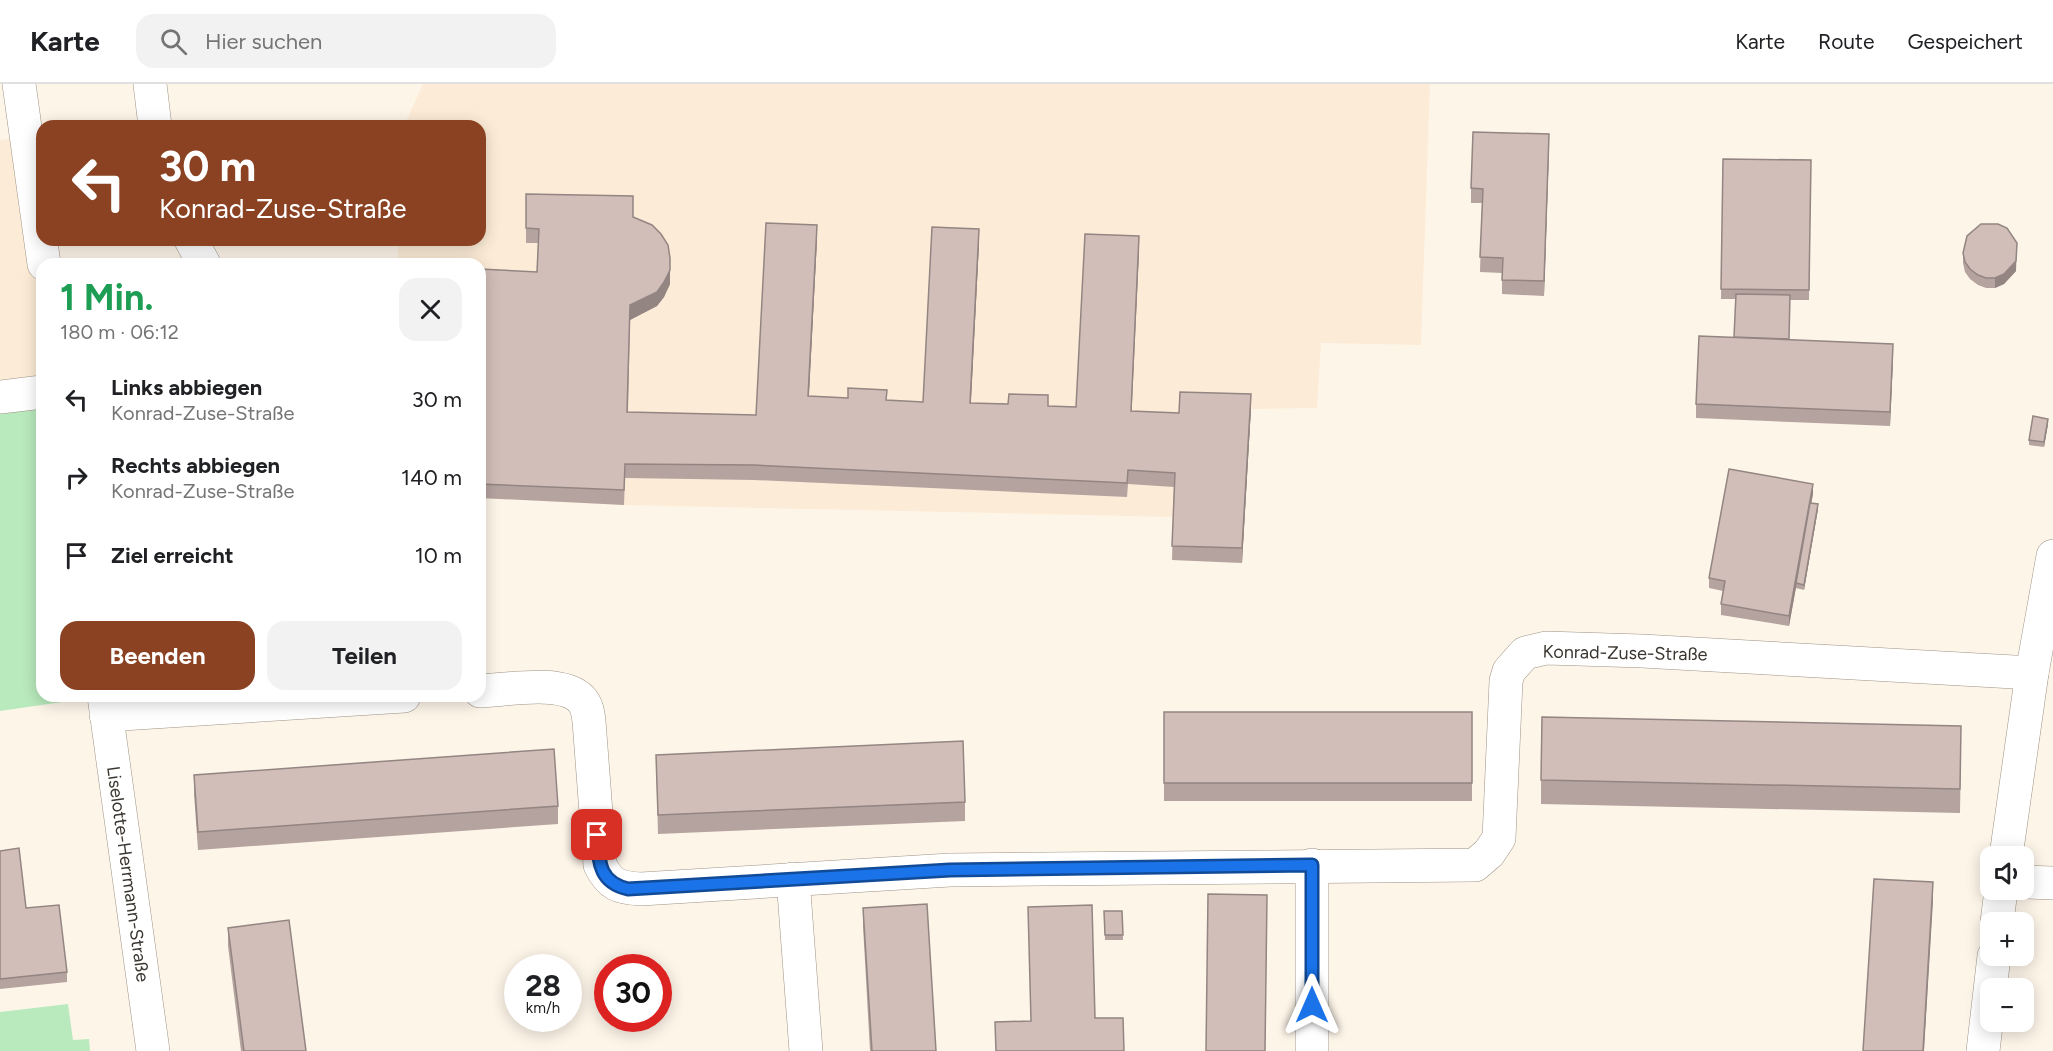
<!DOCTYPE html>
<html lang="de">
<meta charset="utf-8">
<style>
body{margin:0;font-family:Figtree,sans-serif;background:#f2f2f2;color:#202124;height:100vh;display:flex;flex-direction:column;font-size:22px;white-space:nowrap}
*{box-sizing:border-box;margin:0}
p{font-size:20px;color:#757577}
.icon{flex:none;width:33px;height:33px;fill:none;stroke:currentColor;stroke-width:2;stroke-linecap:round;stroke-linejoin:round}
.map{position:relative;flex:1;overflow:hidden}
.details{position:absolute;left:36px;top:174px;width:450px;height:444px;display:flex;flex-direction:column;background:#fff;border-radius:18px;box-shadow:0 3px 15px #0003}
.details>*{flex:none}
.guide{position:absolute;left:36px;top:36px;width:450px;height:126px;border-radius:18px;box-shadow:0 3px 15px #0003;background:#8a4222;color:#fff;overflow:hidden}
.buttons{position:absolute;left:1980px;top:762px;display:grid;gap:12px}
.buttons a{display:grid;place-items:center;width:54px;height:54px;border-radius:12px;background:#fff;box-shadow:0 3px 15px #0003;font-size:30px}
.speed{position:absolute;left:504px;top:870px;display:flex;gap:12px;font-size:30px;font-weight:700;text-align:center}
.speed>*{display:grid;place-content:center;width:78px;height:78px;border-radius:50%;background:#fff;box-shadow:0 3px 15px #0003;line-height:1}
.speed small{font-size:15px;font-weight:400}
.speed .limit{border:9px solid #d22;background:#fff;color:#111}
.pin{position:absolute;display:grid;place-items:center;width:51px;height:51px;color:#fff;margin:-26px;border-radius:12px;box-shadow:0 3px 9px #0006}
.me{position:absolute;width:66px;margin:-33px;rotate:0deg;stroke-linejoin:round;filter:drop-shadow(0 0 4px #0008)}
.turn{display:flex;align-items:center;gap:21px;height:126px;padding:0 24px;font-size:27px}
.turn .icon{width:78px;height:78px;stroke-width:2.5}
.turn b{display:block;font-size:42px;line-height:51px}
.round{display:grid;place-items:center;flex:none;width:63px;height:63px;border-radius:18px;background:#f2f2f2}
.overview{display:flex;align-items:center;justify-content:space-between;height:102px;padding:0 24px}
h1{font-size:36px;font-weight:700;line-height:45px;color:#1e9e55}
.cta{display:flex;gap:12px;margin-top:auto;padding:12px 24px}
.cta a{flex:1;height:69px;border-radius:18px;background:#8a4222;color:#fff;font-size:24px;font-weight:700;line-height:69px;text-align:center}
.cta a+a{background:#f2f2f2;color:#202124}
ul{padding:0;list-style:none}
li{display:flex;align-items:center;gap:18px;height:78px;padding:0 24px}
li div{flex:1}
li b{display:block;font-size:22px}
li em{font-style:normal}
header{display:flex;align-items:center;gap:36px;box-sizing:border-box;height:84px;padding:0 30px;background:#fff;border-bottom:2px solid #e0e0e0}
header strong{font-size:28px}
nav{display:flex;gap:33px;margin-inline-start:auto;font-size:21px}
.search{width:420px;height:54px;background:#f2f2f2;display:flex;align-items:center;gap:15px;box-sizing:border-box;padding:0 21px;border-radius:18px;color:#757577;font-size:22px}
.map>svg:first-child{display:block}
.built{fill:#fcecd7}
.green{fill:#b9eabd}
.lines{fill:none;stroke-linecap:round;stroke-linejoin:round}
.minor-casing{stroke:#9d9385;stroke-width:34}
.minor{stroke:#fff;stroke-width:33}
.wall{fill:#b5a39f}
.shaded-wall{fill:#938582}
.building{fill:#d2beb9;stroke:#938582;stroke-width:1.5}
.route-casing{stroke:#114b97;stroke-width:15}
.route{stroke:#1a73e8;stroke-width:10}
.labels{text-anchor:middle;stroke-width:4.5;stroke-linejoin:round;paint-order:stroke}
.street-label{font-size:18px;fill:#3b3630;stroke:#fff}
</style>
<header>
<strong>Karte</strong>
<div class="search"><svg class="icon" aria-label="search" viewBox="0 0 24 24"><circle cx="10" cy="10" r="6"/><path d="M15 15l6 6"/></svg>Hier suchen</div>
<nav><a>Karte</a><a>Route</a><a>Gespeichert</a></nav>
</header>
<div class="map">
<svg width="2053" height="967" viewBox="0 0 2053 967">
<rect width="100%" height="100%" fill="#fef5e9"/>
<!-- built -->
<g class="built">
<polygon points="423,0 1430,0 1421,261 1321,259 1317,324 1251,325 1242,479 1172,476 1173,433 624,421 480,414 480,180 398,180 398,156 480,156 480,42 404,42"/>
<polygon points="26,53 42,180 42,307 0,313 0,56"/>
</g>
<!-- green -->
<g class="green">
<polygon points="42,308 42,612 104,612 0,627 0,313"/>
<polygon points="68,920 73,956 89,955 90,967 0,967 0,928"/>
</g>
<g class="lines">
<!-- minor casing -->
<g class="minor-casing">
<g id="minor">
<polyline points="19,0 44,180"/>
<polyline points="150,0 155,42"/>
<polyline points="191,156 204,180"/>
<polyline points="0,313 42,308"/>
<path d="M480 607C506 606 562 595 581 615 587 621 588 629 589 637L600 781C610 801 619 804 641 805L950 786 1475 781 1489 769 1499 754 1506 597 1509 587 1525 569 1546 564 1642 567 2032 589"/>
<polyline points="104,612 153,967"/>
<polyline points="106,631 404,612"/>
<polyline points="2006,772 2032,589 2053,472"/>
<polyline points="793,795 806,967"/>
<polyline points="2024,798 2053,799"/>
<polyline points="1997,838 2001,806"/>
<polyline points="1312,967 1312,781"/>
<polyline points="1983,967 1994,872"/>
</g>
</g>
<!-- minor -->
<use href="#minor" class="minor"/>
</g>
<!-- wall -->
<g class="wall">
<polygon points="1549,65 1544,212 1502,210 1502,189 1480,188 1482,119 1471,119 1471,104"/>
<polygon points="1723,75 1811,76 1809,216 1790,216 1789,255 1893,274 1890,342 1696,334 1696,320 1734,253 1736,215 1721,215"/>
<polygon points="526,110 633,133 670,188 670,200 664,213 657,222 630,236 628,328 756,331 817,155 809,312 923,318 979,159 971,319 1076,323 1139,167 1131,327 1179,329 1251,324 1242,479 1172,476 1174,403 1128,400 1127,413 754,396 625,394 624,421 480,414 480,185 537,188 538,159 526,159"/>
<polygon points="1963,169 2016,187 2004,200 1995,204 1986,204 1978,201 1970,195 1965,188 1963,179"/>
<polygon points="2048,340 2044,363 2029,361 2029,356"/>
<polygon points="1813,410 1811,419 1818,425 1804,506 1796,504 1796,503 1789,542 1721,531 1721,520 1723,507 1709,504 1709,494"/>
<rect x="1164" y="628" width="308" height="89"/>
<polygon points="1961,666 1960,729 1541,720 1541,696"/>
<polygon points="656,671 965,718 965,737 658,750"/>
<polygon points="194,691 558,722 558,740 198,766 194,710"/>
<polygon points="0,767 26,824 67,888 67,898 0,905"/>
<polygon points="863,824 936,967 870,967 863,842"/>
<polygon points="1104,827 1122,827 1123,856 1105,856"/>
<polygon points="228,844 306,967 241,967 228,862"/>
</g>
<!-- shaded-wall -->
<g class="shaded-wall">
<polygon points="1549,50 1549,65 1544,212 1544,197"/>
<polygon points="817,141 817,155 808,327 808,312"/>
<polygon points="979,145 979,159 970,333 970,319"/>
<polygon points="1139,152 1139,167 1131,341 1131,327"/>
<polygon points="2017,159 2016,187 2004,200 1995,204 1995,194"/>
<polygon points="670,174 670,200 664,213 657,222 630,236 630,221"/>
<polygon points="1893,260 1893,274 1890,342 1890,328"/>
<polygon points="1251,310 1251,324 1242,479 1242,464"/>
<polygon points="2048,335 2048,340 2044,363 2044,358"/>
<polygon points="1813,400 1813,410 1789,542 1789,532"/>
<polygon points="1818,420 1818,425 1804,506 1804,501"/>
<polygon points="1933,798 1933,817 1924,967 1923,967"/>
</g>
<!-- building -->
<g class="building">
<polygon points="1473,48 1549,50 1544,197 1502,196 1503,174 1480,173 1483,105 1471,104"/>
<polygon points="1723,75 1811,76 1809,206 1721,205"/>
<polygon points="526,110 633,112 633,133 652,141 661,150 668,161 670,174 670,186 664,198 657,208 630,221 627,328 756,331 766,139 817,141 808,312 848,314 848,304 887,306 886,316 923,318 932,143 979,145 970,319 1008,320 1009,310 1048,311 1048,322 1076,323 1085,150 1139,152 1131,327 1179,329 1180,308 1251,310 1242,464 1172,462 1175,389 1128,386 1127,399 754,381 625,380 624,406 480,400 480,185 537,188 539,145 526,144"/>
<polygon points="1981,140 1998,140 2007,144 2017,159 2016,177 2004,190 1995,194 1986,194 1978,191 1970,185 1965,178 1963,169 1967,152"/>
<polygon points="1736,210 1790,211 1789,255 1734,253"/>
<polygon points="1699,252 1893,260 1890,328 1696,320"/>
<polygon points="2033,332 2048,335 2044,358 2029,356"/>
<polygon points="1729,385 1813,400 1789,532 1721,520 1725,497 1709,494"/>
<polygon points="1810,419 1818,420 1804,501 1796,499"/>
<rect x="1164" y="628" width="308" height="71"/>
<polygon points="1542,633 1961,642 1960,705 1541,696"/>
<polygon points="963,657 965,718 658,731 656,671"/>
<polygon points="554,665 558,722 198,748 194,691"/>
<polygon points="19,764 26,824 59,821 67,888 0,895 0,767"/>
<polygon points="1874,795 1933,798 1923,967 1863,967"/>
<polygon points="1208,810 1267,811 1265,967 1206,967"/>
<polygon points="927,820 936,967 872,967 863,824"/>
<polygon points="1092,821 1095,934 1123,934 1124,967 996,967 995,938 1031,937 1028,823"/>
<polygon points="1104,827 1122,827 1123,851 1105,851"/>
<polygon points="289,836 306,967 244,967 228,844"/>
</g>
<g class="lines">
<!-- route casing -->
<g class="route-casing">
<path id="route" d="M597 751C599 777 598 798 628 805L950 786 1312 781V921"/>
</g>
<!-- route -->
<use href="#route" class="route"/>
</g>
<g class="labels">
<!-- street labels -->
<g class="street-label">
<text transform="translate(1625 569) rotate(1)" y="6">Konrad-Zuse-Straße</text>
<text transform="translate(128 790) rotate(82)" y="6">Liselotte-Herrmann-Straße</text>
</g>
</g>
</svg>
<div class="buttons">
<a><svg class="icon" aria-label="sound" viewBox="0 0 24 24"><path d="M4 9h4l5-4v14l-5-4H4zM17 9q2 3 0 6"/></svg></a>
<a>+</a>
<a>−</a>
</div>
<div class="speed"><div>28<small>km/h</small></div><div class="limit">30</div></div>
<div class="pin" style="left:597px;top:751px;background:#d93025"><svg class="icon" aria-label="arrive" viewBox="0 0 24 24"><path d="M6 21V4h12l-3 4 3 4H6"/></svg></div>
<svg class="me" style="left:1312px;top:921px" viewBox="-20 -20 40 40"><path d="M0-17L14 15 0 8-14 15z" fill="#1a73e8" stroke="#fff" stroke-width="4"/></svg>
<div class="guide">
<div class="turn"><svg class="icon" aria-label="left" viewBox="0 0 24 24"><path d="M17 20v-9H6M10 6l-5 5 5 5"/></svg><div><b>30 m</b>Konrad-Zuse-Straße</div></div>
</div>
<section class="details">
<div class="overview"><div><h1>1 Min.</h1><p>180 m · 06:12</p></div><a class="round"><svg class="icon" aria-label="close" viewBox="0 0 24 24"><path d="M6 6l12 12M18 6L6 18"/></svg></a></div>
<ul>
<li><svg class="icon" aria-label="left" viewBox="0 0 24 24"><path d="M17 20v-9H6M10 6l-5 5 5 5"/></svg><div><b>Links abbiegen</b><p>Konrad-Zuse-Straße</p></div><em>30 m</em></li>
<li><svg class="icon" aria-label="right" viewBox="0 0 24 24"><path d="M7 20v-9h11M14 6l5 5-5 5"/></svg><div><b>Rechts abbiegen</b><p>Konrad-Zuse-Straße</p></div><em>140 m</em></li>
<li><svg class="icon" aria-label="arrive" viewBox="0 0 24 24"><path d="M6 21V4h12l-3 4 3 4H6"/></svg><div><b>Ziel erreicht</b></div><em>10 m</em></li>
</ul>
<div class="cta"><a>Beenden</a><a>Teilen</a></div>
</section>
</div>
